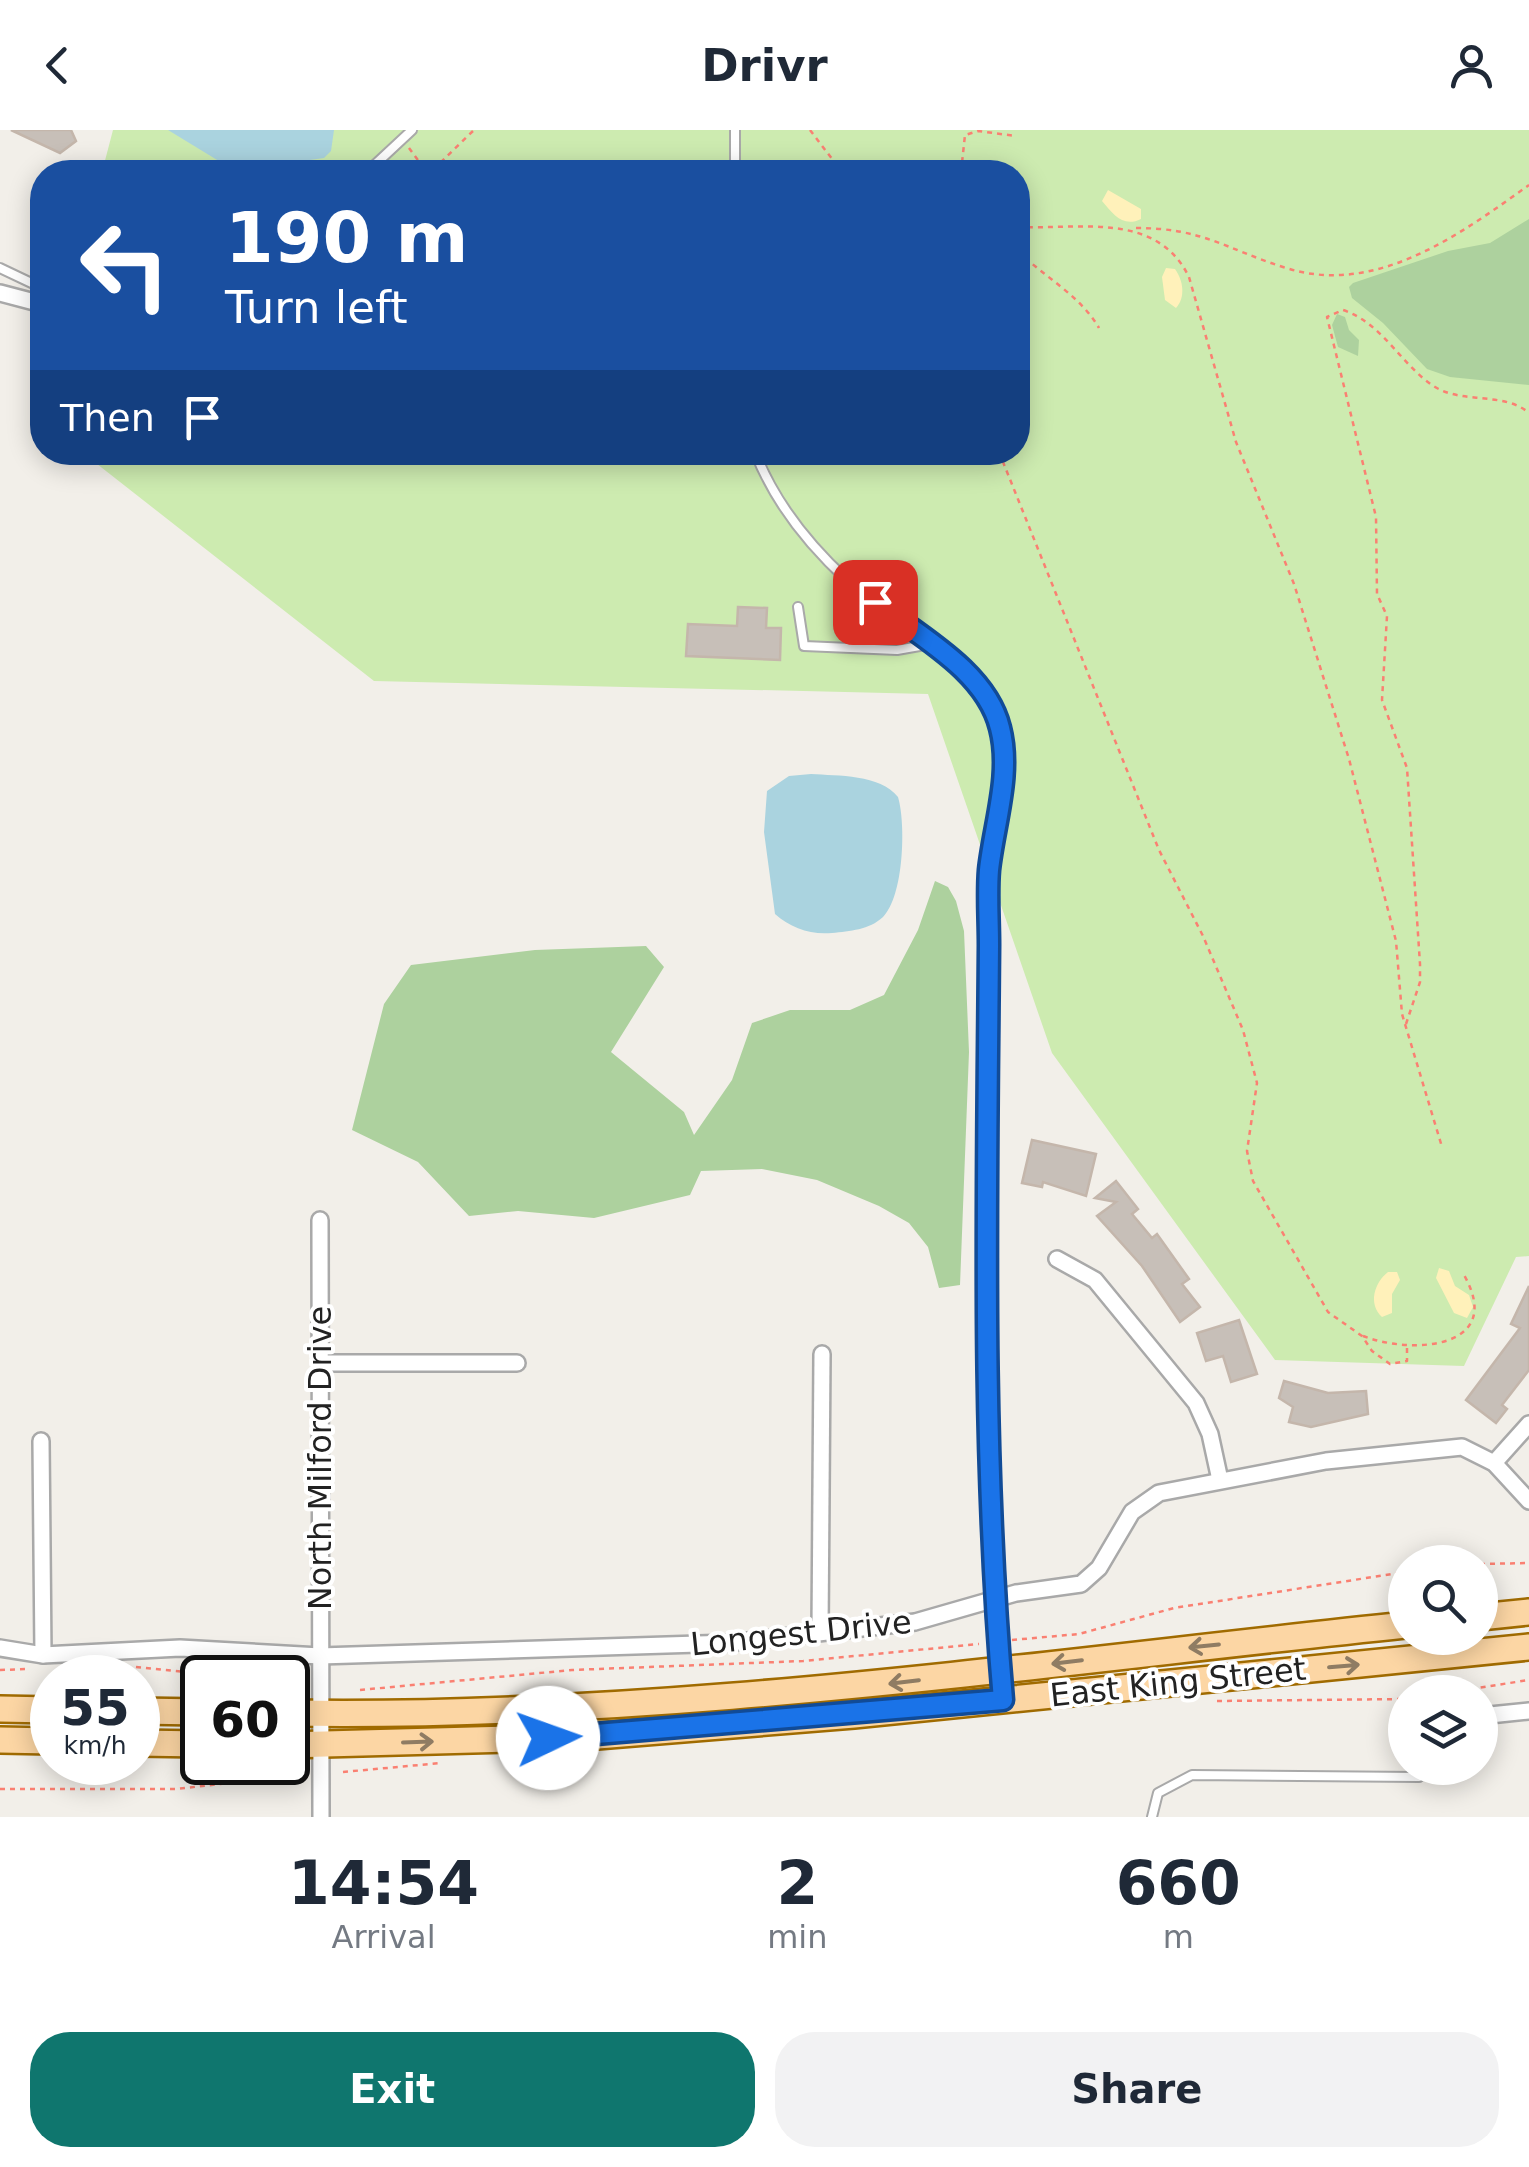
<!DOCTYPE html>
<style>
body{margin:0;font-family:"DejaVu Sans",sans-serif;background:#f2f2f3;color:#1f2937;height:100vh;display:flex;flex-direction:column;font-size:38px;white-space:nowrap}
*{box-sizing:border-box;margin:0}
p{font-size:32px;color:#747a83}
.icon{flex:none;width:55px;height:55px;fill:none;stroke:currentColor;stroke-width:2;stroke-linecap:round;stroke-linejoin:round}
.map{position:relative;height:1687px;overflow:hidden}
.panel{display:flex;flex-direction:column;background:#fff;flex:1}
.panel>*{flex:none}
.guide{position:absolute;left:30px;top:30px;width:1000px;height:305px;border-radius:40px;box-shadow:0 5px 25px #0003;background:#1a4fa0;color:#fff;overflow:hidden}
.fabs{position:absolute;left:1388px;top:1415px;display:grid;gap:20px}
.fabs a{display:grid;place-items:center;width:110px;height:110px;border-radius:50%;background:#fff;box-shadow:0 5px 25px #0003;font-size:50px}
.speed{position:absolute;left:30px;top:1525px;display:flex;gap:20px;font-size:50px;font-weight:700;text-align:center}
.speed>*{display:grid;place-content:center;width:130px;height:130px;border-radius:50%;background:#fff;box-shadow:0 5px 25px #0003;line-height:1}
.speed small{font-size:25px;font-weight:400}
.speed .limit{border:5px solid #111;border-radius:15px;background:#fff;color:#111}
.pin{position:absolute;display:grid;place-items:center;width:85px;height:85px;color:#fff;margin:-42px;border-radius:20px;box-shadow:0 5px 15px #0006}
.me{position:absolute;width:110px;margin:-55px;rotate:87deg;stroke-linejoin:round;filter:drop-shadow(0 0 8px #0008)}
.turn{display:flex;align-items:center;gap:35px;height:210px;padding:0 30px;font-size:45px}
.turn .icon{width:130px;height:130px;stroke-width:2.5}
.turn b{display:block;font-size:70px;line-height:85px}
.then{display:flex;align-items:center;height:95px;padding:0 30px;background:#0003;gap:20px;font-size:38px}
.eta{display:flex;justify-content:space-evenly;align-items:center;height:170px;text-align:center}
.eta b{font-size:60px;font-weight:800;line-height:70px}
.action{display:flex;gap:20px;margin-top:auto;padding:20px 30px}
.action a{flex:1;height:115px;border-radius:40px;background:#0f766e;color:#fff;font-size:40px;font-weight:800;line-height:115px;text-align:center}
.action a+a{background:#f2f2f3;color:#1f2937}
header{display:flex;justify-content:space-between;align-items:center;height:130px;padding:0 30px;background:#fff;font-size:45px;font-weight:800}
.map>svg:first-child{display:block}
.grass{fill:#cdebb0}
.forest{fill:#add19e}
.sand{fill:#fff1ba}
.water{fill:#aad3df}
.building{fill:#c7bfb8;stroke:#c4b6ab;stroke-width:2.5}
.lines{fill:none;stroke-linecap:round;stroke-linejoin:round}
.lane-casing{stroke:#a9a9a9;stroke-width:12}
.street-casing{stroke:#a9a9a9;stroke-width:20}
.primary-casing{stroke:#a06b00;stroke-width:30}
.path{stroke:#fa8072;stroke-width:2.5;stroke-dasharray:5 5;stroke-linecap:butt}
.lane{stroke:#fff;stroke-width:8}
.street{stroke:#fff;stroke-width:15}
.primary{stroke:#fcd6a4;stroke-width:25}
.oneway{stroke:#8f7c63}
.route-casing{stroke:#114b97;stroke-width:25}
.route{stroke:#1a73e8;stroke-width:18}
.labels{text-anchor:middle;stroke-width:8;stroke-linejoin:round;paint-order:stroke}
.street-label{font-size:32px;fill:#222;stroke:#fff}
</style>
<header><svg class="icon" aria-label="back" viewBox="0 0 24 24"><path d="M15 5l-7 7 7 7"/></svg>Drivr<svg class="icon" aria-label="person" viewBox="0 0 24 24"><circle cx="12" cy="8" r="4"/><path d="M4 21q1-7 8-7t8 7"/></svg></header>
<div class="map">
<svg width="1529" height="1687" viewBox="0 0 1529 1687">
<rect width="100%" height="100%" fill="#f2efe9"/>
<!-- grass -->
<polygon class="grass" points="113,0 1529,0 1529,1126 1516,1127 1464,1236 1275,1230 1052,923 928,564 374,551 83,323 1018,322 1018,42 102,42"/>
<!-- forest -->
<g class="forest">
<polygon points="1529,89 1529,255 1450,247 1427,239 1383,193 1352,168 1349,157 1353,153 1448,121 1490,113"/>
<polygon points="1337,184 1345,187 1349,200 1359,210 1358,226 1338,217 1332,195"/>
<polygon points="935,751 948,757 956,771 964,801 969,922 960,1155 939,1158 928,1117 909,1093 879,1076 817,1050 762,1039 701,1041 690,1065 594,1088 518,1081 469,1086 418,1032 352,1000 384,874 411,835 535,820 646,816 664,837 611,922 684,982 694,1005 732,950 752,893 790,880 850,880 884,865 918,800"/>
</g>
<!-- sand -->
<g class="sand">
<path d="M1108 60 1141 79V89C1123 98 1113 84 1102 71Z"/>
<path d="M1166 138 1175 139C1183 150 1186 167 1176 178L1165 170 1162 147Z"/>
<polygon points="1439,1138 1449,1141 1455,1156 1469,1165 1473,1177 1467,1188 1454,1183 1436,1148"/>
<path d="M1388 1142H1397L1400 1150 1392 1164V1183L1382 1187C1368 1174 1374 1153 1388 1142Z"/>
</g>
<!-- water -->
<g class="water">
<polygon points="168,0 334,0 331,21 324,28 252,38 227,36"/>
<path d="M811 644C838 646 880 644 898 667 906 694 904 766 883 787 869 800 850 801 832 803 810 805 791 798 775 784L764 702 767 661 789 646Z"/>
</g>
<!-- building -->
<g class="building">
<polygon points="11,0 71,0 76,11 60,23"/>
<polygon points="738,477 767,478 766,498 781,498 780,530 686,526 688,494 737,496"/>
<polygon points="1032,1010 1096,1024 1086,1066 1043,1052 1042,1057 1022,1053"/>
<polygon points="1116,1051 1138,1079 1132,1084 1152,1108 1157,1104 1189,1149 1182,1154 1200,1177 1180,1192 1142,1136 1097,1086 1116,1072 1095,1068"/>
<polygon points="1529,1156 1529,1240 1502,1275 1507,1279 1496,1293 1466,1270 1520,1198 1511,1194"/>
<polygon points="1239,1190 1257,1244 1231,1252 1223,1226 1206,1231 1197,1203"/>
<polygon points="1284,1251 1328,1263 1366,1261 1368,1284 1311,1297 1289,1292 1293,1277 1279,1268"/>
</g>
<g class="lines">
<!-- lane casing -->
<g class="lane-casing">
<g id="lane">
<polyline points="367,42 412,0"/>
<polyline points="735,42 735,0"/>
<polyline points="0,138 42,158"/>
<path d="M755 322C774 371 809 415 847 450 896 496 976 526 999 593 1017 644 989 705 989 758 988 995 989 1232 993 1470"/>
<polyline points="798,477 804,516 897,520 931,514"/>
<polyline points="1152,1687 1158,1663 1192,1645 1419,1647 1429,1638"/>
</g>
</g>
<!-- street casing -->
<g class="street-casing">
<g id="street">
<polyline points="0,163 42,174"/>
<polyline points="320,1090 321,1687"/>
<polyline points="1057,1129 1095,1150 1196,1273 1210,1304 1220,1350"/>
<polyline points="321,1233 517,1233"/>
<polyline points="41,1311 43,1525"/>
<polyline points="1494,1333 1529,1294"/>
<polyline points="993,1470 1003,1570"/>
<polyline points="820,1502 822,1224"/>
<polyline points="0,1518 43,1525 180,1518 320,1526 730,1513 915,1492 1016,1463 1081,1454 1099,1438 1132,1382 1159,1363 1326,1331 1462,1317 1494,1333 1529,1371"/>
<polyline points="1480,1586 1529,1581"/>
</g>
</g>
<!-- primary casing -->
<g class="primary-casing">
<g id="primary">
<polyline points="1480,1487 1529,1482"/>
<polyline points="0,1579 52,1580"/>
<polyline points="138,1581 202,1582"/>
<path d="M288 1583C663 1589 1033 1534 1405 1495"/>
<polyline points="0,1610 52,1611"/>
<polyline points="138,1613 202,1614"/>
<polyline points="288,1615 585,1607 854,1585 1529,1517"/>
</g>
</g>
<!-- path -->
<g class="path">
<polyline points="810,0 842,42"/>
<polyline points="409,18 420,33 439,34 474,0"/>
<polyline points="770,42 822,42"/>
<polyline points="961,42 965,5 978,1 1016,6"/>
<path d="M1018 97C1078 100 1156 80 1189 147L1236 312 1294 454 1349 629 1396 811 1402 884 1442 1017"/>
<path d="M1136 98C1202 98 1224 118 1283 137 1374 168 1459 105 1529 55"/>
<path d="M1018 121C1044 147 1080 165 1099 198"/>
<polyline points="999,322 1159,720 1203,806 1243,900 1257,953 1247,1021 1253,1051 1328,1182 1362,1206 1372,1221 1390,1234 1407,1231 1407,1216"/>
<path d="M1406 894 1420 852V834L1407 638 1382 570 1387 486 1377 464 1376 387 1327 187 1343 180C1382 193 1400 233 1432 255 1460 275 1504 261 1529 283"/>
<path d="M1363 1206C1412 1225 1506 1219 1464 1145"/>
<polyline points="1480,1434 1529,1433"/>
<polyline points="1012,1510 1079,1504 1174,1478 1405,1442"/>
<polyline points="136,1537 247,1548"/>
<polyline points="0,1540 28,1539"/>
<polyline points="360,1560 572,1540 803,1531 979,1514"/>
<polyline points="1451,1562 1529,1550"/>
<polyline points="1217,1571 1405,1569"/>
<polyline points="343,1642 441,1633"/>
<polyline points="0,1659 176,1659 300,1645"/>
</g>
<!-- lane -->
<use href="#lane" class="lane"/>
<!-- street -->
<use href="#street" class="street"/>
<!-- primary -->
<use href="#primary" class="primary"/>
</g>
<!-- one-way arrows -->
<defs><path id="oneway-shaft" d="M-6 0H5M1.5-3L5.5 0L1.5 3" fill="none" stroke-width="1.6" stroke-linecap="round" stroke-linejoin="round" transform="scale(2.5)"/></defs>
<g class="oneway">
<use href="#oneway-shaft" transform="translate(1204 1516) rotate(174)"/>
<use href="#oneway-shaft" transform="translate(1067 1532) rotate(173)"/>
<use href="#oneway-shaft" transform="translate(1344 1536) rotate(-5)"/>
<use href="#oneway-shaft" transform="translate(904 1552) rotate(173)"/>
<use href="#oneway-shaft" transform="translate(418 1612) rotate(-2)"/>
</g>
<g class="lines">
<!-- route casing -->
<g class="route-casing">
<path id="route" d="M548 1608 1003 1570C981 1319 987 1066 989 815 989 790 987 764 989 740 994 694 1012 644 1000 598 986 541 919 506 875 472"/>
</g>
<!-- route -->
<use href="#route" class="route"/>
</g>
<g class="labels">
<!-- street labels -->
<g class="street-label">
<text transform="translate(320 1328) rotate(-90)" y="11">North Milford Drive</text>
<text transform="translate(801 1503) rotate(-6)" y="11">Longest Drive</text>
<text transform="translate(1178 1552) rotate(-6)" y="11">East King Street</text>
</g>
</g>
</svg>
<div class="fabs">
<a><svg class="icon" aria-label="search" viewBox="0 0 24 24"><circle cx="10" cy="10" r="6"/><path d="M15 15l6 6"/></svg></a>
<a><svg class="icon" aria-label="layers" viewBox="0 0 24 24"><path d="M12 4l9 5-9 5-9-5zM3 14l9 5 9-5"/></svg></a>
</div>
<div class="speed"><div>55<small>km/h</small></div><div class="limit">60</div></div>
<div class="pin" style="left:875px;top:472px;background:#d93025"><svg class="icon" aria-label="arrive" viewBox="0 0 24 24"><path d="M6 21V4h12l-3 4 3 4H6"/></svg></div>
<svg class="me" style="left:548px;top:1608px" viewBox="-20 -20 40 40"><circle r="19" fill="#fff"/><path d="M0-13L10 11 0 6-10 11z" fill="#1a73e8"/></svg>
<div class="guide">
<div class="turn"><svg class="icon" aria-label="left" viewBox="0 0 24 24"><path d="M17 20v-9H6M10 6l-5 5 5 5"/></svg><div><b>190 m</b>Turn left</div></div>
<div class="then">Then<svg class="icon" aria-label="arrive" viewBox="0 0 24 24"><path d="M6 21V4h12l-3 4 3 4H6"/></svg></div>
</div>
</div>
<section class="panel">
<div class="eta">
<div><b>14:54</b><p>Arrival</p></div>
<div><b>2</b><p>min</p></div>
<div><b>660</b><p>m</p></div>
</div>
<div class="action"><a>Exit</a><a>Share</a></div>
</section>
